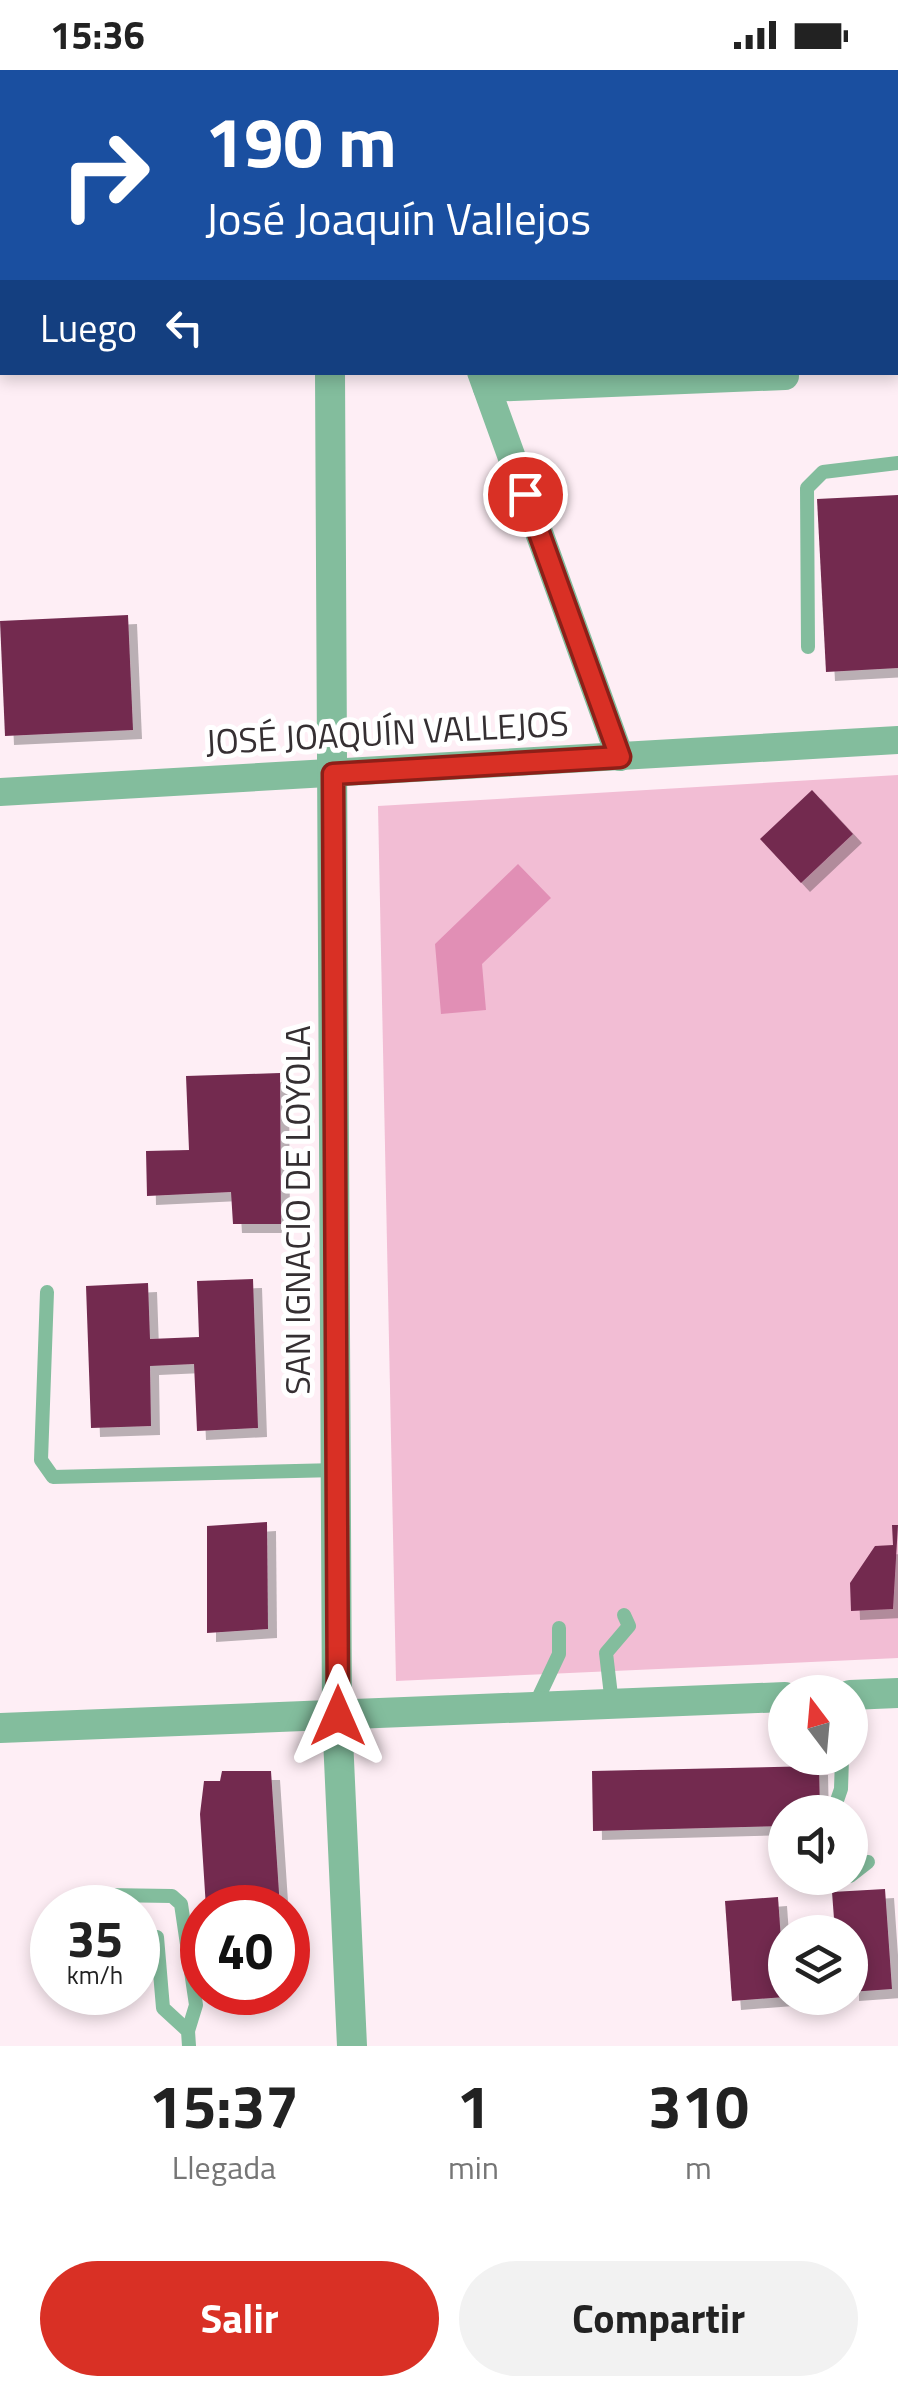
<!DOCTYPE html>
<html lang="es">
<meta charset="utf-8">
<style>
body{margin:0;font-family:"Titillium Web",sans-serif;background:#f2f2f2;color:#222;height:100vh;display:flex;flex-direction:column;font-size:38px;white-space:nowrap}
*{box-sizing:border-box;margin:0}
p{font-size:32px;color:#767676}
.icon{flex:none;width:55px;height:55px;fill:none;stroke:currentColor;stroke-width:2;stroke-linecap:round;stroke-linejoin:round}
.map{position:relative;height:1976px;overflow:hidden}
.details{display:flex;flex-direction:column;background:#fff;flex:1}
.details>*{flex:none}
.hud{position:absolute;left:0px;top:0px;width:900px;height:305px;box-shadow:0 5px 15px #0003;background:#1a4fa0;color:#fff;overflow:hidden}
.needle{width:65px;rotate:344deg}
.fabs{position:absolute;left:768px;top:1605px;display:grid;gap:20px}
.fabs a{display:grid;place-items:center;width:100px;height:100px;border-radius:50%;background:#fff;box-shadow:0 5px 15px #0003;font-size:50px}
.speed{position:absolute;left:30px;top:1815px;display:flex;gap:20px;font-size:50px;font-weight:700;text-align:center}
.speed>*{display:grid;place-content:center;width:130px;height:130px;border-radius:50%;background:#fff;box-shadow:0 5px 15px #0003;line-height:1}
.speed small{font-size:25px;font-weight:400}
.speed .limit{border:15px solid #d22;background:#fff;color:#111}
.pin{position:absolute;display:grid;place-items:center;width:85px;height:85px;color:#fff;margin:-42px;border:5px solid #fff;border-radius:50%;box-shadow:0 2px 10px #0007}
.me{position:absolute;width:110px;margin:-55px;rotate:0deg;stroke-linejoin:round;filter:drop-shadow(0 0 8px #0008)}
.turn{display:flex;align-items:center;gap:35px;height:210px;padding:0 40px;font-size:45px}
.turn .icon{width:130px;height:130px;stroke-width:2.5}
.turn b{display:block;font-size:70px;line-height:85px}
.then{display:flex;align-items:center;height:95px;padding:0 40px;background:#0003;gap:20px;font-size:38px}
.eta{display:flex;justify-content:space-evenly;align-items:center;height:170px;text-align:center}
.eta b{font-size:60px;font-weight:700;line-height:70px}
.button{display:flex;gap:20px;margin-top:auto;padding:20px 40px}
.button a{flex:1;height:115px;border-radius:60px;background:#d93025;color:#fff;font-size:40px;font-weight:700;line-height:115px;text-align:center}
.button a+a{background:#f2f2f2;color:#222}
.status{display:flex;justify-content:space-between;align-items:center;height:70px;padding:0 50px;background:#fff;direction:ltr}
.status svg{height:28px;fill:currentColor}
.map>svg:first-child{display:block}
.green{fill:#f2bdd4}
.water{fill:#e18fb5}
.building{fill:#732b50;filter:url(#shadow)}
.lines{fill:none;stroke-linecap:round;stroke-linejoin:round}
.service{stroke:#83bd9d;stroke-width:14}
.minor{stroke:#83bd9d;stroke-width:28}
.tertiary{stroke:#83bd9d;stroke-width:30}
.route-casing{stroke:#8d1f18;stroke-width:25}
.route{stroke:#d93025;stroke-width:18}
.labels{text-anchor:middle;stroke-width:10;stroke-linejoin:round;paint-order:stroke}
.street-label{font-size:35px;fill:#352f32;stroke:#fff}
</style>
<div class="status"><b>15:36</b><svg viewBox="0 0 49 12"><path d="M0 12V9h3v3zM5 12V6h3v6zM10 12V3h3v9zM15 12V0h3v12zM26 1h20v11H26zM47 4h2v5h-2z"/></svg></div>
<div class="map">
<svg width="898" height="1976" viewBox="0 0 898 1976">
<defs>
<filter id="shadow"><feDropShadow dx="9" dy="9" stdDeviation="0" flood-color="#0004"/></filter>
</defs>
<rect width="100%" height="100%" fill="#feeef5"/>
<!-- green -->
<polygon class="green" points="898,705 898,1588 396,1611 378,736"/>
<!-- water -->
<polygon class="water" points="518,794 551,828 482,894 486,940 441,944 435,874"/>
<!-- building -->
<g class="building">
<polygon points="898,425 898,598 826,602 817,429"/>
<polygon points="128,545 133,660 5,666 0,551"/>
<polygon points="812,720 853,764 801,813 760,769"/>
<polygon points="280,1003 281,1154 233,1154 231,1122 147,1126 146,1081 189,1080 186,1006"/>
<polygon points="253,1209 258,1358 197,1361 194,1294 150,1296 151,1356 91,1358 86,1216 148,1213 150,1269 199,1267 197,1211"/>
<polygon points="267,1452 268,1559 207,1563 207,1456"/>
<polygon points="892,1455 898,1455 893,1539 851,1541 850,1513 875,1476 893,1475"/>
<polygon points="819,1696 820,1742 785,1742 785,1756 593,1761 592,1701"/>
<polygon points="222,1701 271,1701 280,1838 206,1838 200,1744 204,1711 220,1711"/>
<polygon points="885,1819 892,1919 850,1922 850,1862 835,1862 832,1822"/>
<polygon points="778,1827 785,1927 732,1931 725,1831"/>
</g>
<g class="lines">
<!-- service -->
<g class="service">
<polyline points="708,0 708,2"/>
<polyline points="12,2 12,0"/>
<polyline points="845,2 845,0"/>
<polyline points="808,577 807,418 823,402 898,393"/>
<polyline points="47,1222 41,1390 53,1407 337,1400"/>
<polyline points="612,1634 606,1583 629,1556 624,1545"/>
<polyline points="534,1637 559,1584 559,1558"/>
<polyline points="833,1742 841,1719 842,1688"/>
<polyline points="850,1806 868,1792"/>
<polyline points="105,1825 172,1826 181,1834 196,1935 188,1961"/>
<polyline points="157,1867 163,1938 188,1961 189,1976"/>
</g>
<!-- minor -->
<g class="minor">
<polyline points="370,0 371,2"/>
<polyline points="481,302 620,687"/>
<polyline points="487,318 785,306"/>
<polyline points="0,722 898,670"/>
</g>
<!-- tertiary -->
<g class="tertiary">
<polyline points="325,0 325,2"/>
<polyline points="330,302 337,1646 352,1976"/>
<polyline points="850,1625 898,1623"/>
<polyline points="0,1658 785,1627"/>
</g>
</g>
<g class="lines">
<!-- route casing -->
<g class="route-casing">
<polyline id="route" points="338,1646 333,704 620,687 525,424"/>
</g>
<!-- route -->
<use href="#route" class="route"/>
</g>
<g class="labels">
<!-- street labels -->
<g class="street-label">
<text transform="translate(387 663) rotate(-3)" y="12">JOSÉ JOAQUÍN VALLEJOS</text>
<text transform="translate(298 1140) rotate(-90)" y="12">SAN IGNACIO DE LOYOLA</text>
</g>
</g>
</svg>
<div class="fabs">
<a><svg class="needle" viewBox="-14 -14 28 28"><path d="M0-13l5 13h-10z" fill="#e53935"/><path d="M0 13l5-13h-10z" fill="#767676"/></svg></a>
<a><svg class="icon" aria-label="sound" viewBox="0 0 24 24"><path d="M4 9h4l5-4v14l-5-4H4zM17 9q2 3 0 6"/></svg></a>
<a><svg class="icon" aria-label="layers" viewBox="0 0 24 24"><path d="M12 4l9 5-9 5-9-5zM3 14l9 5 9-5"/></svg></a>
</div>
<div class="speed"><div>35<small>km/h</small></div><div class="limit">40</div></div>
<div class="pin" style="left:525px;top:424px;background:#d93025"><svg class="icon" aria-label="arrive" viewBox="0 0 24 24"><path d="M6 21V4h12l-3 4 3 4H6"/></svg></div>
<svg class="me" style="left:338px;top:1646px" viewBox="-20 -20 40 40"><path d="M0-17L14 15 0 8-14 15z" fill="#d93025" stroke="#fff" stroke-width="4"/></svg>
<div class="hud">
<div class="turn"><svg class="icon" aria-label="right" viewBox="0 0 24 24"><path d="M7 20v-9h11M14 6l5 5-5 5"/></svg><div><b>190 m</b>José Joaquín Vallejos</div></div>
<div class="then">Luego<svg class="icon" aria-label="left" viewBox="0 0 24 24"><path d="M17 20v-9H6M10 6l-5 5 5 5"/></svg></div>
</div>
</div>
<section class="details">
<div class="eta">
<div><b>15:37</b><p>Llegada</p></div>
<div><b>1</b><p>min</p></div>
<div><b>310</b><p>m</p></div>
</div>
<div class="button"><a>Salir</a><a>Compartir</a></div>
</section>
